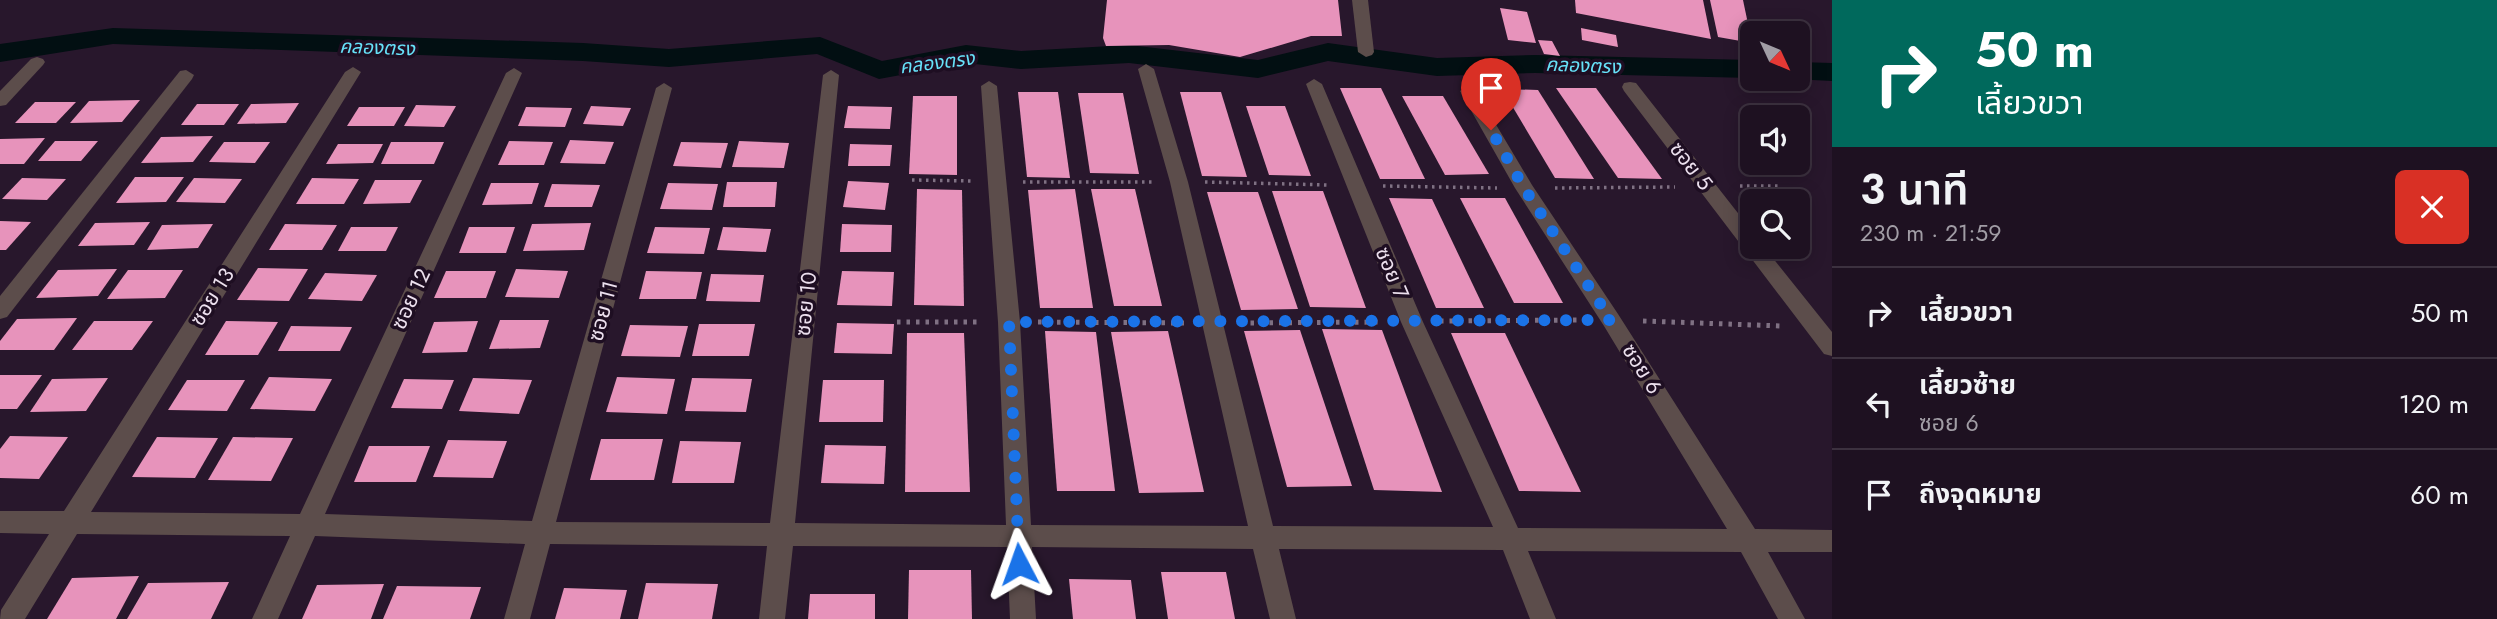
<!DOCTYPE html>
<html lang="th">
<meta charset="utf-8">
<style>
body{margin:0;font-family:Jost,"Noto Sans Thai",sans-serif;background:#2b1f2e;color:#f1f3f6;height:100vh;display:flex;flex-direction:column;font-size:26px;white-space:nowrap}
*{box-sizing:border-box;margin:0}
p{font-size:23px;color:#a19da5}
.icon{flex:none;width:38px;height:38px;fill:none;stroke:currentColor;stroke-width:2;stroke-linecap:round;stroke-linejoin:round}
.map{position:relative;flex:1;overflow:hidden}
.panel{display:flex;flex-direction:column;background:#1e1121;width:665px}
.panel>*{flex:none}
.guide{background:#00695c;color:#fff;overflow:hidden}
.needle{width:46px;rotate:134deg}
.fabs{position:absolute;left:1740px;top:21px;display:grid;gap:14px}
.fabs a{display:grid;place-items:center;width:70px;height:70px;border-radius:10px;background:#1e1121;box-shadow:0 4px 18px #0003,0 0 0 2px #3c313f;font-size:35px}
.pin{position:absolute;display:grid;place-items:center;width:60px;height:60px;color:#fff;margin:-72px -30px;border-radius:50% 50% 50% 0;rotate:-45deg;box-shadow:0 0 7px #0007}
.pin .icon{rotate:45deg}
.me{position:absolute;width:77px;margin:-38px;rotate:356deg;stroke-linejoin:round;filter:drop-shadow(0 0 5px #0008)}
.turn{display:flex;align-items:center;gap:24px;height:147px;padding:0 28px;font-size:32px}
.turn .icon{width:91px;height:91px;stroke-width:2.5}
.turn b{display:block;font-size:49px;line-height:60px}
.round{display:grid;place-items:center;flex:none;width:74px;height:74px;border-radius:10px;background:#2b1f2e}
.headline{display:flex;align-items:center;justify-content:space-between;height:119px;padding:0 28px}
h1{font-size:42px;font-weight:600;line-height:52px}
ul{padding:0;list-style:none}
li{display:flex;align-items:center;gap:21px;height:91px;padding:0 28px;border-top:2px solid #3c313f}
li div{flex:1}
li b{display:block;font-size:26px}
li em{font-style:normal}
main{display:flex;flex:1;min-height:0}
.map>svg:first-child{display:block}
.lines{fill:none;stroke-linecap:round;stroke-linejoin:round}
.canal{fill:#020f12;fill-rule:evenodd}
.building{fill:#e793bb}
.path-far1{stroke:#7f7183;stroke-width:3.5;stroke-dasharray:2.5 4.5;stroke-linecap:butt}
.path{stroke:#7f7183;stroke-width:5;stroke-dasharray:3.5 6;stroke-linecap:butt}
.minor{fill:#5c4d4b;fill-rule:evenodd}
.route{stroke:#1a73e8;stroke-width:12;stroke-dasharray:0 21.6}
.labels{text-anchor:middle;stroke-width:7;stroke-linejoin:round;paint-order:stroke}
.far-water-label{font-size:19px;font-style:italic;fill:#67e2f9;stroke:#1e0e22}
.street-label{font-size:21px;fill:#ece0ee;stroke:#1e0e22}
</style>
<main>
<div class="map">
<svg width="1832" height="619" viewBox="0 0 1832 619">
<rect width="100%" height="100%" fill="#28172c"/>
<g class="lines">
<!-- canal -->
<g class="canal">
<polygon points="113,28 583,43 669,49 820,37 882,61 966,45 1021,51 1129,45 1258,60 1328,43 1437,58 1535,55 1752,60 1752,78 1535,73 1437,76 1328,61 1258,78 1129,63 1021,69 966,63 879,79 817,54 669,67 583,61 113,44 0,62 0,44"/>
<polygon points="1797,62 1832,63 1832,81 1793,79 1797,79"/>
</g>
</g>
<!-- building -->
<g class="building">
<polygon points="1107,0 1338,0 1342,36 1311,36 1240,57 1169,45 1106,46 1103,38"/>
<polygon points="1575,0 1703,0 1711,39 1576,13"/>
<polygon points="1710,0 1743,0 1752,43 1718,37"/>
<polygon points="1500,8 1527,12 1536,43 1508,40"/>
<polygon points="1581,28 1616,35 1618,47 1582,40"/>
<polygon points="1538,40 1552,41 1560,56 1544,54"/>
<polygon points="1340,88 1381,88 1425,179 1380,179"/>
<polygon points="1556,88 1596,88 1662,179 1618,178"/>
<polygon points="1502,89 1538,90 1594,179 1555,178"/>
<polygon points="1018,92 1058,92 1070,178 1027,177"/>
<polygon points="1180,92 1221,92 1247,177 1202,176"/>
<polygon points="1078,93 1123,93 1139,174 1090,173"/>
<polygon points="913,96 957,96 957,175 909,174"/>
<polygon points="1402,96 1443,96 1489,174 1445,175"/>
<polygon points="140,100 122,122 70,123 89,101"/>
<polygon points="35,102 76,102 56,123 15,123"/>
<polygon points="299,103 286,123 237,124 251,104"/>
<polygon points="197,104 239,104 224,125 181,125"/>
<polygon points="416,105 456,106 444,127 404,126"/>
<polygon points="591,106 631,108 623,126 583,124"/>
<polygon points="848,106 892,107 890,129 844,128"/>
<polygon points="1246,106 1285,106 1311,176 1269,175"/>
<polygon points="359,107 405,107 394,126 347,126"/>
<polygon points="526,107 572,108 565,127 518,126"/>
<polygon points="213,136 193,162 141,163 161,137"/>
<polygon points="45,138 24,164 0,164 0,139"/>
<polygon points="570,140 614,142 605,164 560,163"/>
<polygon points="55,141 98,141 81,161 38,161"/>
<polygon points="509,141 553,142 544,165 498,165"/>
<polygon points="739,141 789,143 784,168 732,167"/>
<polygon points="224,142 270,142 255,163 209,162"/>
<polygon points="391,142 444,142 434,164 381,164"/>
<polygon points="681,142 728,143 721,168 673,166"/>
<polygon points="338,144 383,144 373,163 326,164"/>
<polygon points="850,144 892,145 890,166 848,166"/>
<polygon points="135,177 184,177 166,202 116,203"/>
<polygon points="22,178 66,179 47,200 2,199"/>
<polygon points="194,178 242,179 225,203 176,202"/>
<polygon points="312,178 359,179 344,204 296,204"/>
<polygon points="375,180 422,180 410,203 363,204"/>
<polygon points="848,181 889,183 885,210 843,207"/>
<polygon points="727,182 777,182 775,207 723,207"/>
<polygon points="491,183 539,183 532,204 482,205"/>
<polygon points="668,183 718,184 712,210 660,209"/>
<polygon points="552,184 600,185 592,207 544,207"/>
<polygon points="917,189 962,190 964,306 914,305"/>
<polygon points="1075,189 1093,308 1040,308 1028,190"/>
<polygon points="1091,189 1135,189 1162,306 1114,306"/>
<polygon points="1272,191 1323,191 1366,308 1310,307"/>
<polygon points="1207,192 1258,192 1298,309 1241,310"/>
<polygon points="1389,198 1432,199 1484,308 1436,308"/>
<polygon points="1460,198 1505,198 1563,303 1514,303"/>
<polygon points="0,221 31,222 6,250 0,250"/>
<polygon points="150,222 134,245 78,246 95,223"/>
<polygon points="591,223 584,250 523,251 532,224"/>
<polygon points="213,224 198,248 147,250 162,225"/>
<polygon points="285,224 337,225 322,250 269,250"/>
<polygon points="842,224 892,225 891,252 840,252"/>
<polygon points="351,227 398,227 386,251 338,251"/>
<polygon points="469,227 515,227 506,253 459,253"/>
<polygon points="655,227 710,228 704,254 647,253"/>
<polygon points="723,227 771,229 766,252 717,250"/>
<polygon points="258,268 308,269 289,301 237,300"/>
<polygon points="117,269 98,296 36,298 58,270"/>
<polygon points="516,269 568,271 559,298 505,297"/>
<polygon points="128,270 183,270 165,298 107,299"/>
<polygon points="446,271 496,271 486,298 434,298"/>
<polygon points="646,271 702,272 696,299 639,299"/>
<polygon points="842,271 894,272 892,306 837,305"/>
<polygon points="325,273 377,275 362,301 308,299"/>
<polygon points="711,274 764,275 760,302 706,301"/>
<polygon points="77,318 54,350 0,350 0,341 17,319"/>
<polygon points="500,320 549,320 540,348 489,349"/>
<polygon points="94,321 153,321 132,350 72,350"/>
<polygon points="226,321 278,322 258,355 205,355"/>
<polygon points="478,321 467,352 422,353 434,322"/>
<polygon points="837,323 894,324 892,354 834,353"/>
<polygon points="699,324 755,324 749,356 692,356"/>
<polygon points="630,325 688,326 680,357 621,356"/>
<polygon points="291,326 352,327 340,351 278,351"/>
<polygon points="1322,329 1382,330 1442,492 1374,490"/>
<polygon points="1300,330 1352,486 1287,487 1244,331"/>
<polygon points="1045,331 1096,332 1115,491 1057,491"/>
<polygon points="1168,331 1204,492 1139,493 1111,332"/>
<polygon points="907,333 964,333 970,492 905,492"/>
<polygon points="1451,333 1505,333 1581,492 1519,491"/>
<polygon points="0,375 42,375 17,409 0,409"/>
<polygon points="269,377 332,379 315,411 250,409"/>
<polygon points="617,377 675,379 667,414 606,412"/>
<polygon points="108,378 86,411 30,412 52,379"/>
<polygon points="473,378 532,380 519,414 459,411"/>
<polygon points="692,378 752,379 746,412 685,411"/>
<polygon points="404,379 454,380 442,409 391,408"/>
<polygon points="187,380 245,380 227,411 168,410"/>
<polygon points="823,380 884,380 883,422 819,422"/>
<polygon points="10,436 68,437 39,479 0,478 0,449"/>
<polygon points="157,437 218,438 195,478 132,477"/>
<polygon points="233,437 293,438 271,481 208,480"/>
<polygon points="601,439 663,439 654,480 590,480"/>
<polygon points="448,440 507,441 493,478 433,477"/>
<polygon points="680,441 741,442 734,483 672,483"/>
<polygon points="825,445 886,446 884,484 821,483"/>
<polygon points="369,446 430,446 416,482 354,482"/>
<polygon points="909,570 971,570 972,619 908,619"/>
<polygon points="1161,572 1226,572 1235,619 1168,619"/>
<polygon points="139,576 116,619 47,619 72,578"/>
<polygon points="1069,579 1131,580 1136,619 1073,619"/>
<polygon points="229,582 211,619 127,619 148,583"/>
<polygon points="646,583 718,584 712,619 638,619"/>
<polygon points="384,584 371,619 302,619 317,585"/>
<polygon points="397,586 481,587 470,619 383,619"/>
<polygon points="564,588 627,590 620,619 555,619"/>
<polygon points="810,594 875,594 875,619 808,619"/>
</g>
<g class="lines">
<!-- path-far1 -->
<g class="path-far1">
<polyline points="912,180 972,181"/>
<polyline points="1023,182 1154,182"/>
<polyline points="1205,182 1329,185"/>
<polyline points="1383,186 1497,188"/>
<polyline points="1740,186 1778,186"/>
<polyline points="1555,188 1675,187"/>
</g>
<!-- path -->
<g class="path">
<polyline points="1440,321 1579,320"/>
<polyline points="1643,321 1782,326"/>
<polyline points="897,322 980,322"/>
<polyline points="1038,322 1187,323"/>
<polyline points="1241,323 1383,322"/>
</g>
<!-- minor -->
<g class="minor">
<polygon points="1352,0 1368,0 1374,52 1372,55 1366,57 1358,52"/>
<polygon points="37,57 43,59 45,62 43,65 6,105 0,106 0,91 31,59"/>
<polygon points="1146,64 1154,69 1188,182 1273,526 1493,527 1401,322 1306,84 1314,79 1322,84 1423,322 1518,528 1727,529 1604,326 1515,188 1460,91 1468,86 1476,91 1532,185 1618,314 1755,529 1832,530 1832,552 1768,552 1805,619 1778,619 1741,552 1528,551 1556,619 1530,619 1503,550 1279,549 1296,619 1270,619 1253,549 1032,547 1036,619 1010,619 1007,547 793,546 785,619 759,619 767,546 550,544 530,619 504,619 525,544 315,536 278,619 252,619 290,536 77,534 25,619 0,619 1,610 49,534 0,533 0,511 64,511 345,72 353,67 361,72 91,512 300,514 506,73 514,68 522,73 325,514 532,521 656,88 664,83 672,88 556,522 770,523 823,75 831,70 839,75 795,523 1006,525 998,322 981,86 989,81 997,86 1020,322 1031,525 1248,526 1170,182 1138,69"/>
<polygon points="186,70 194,75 192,79 7,317 0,319 0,296 180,71"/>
<polygon points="1630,82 1636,83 1752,231 1752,247 1764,247 1832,332 1832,356 1824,354 1624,91 1622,87 1624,83"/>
</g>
</g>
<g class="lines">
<!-- route -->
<polyline class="route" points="1019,564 1009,322 1611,320 1524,188 1491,130"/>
</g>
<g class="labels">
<!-- far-water labels -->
<g class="far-water-label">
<text transform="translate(377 47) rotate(2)" y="7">คลองตรง</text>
<text transform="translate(937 62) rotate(-7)" y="7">คลองตรง</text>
<text transform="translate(1583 65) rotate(2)" y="7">คลองตรง</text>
</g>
<!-- street labels -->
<g class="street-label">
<text transform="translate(1691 166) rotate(52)" y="7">ซอย 5</text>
<text transform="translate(1392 273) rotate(67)" y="7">ซอย 7</text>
<text transform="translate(212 297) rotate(-58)" y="7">ซอย 13</text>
<text transform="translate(411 299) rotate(-65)" y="7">ซอย 12</text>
<text transform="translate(806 304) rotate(-84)" y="7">ซอย 10</text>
<text transform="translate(603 311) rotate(-75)" y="7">ซอย 11</text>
<text transform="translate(1642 369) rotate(58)" y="7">ซอย 6</text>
</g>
</g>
</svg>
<div class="fabs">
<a><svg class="needle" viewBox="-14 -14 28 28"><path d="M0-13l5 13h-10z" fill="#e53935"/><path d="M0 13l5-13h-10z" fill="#a19da5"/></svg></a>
<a><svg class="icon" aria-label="sound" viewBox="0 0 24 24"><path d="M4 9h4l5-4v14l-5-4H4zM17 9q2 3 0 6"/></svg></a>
<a><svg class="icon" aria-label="search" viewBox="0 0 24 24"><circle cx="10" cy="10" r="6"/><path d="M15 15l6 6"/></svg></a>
</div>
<div class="pin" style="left:1491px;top:130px;background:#d93025"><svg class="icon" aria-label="arrive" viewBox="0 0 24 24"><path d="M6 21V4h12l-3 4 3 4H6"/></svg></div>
<svg class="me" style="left:1019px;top:564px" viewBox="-20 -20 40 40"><path d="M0-17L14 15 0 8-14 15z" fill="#1a73e8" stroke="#fff" stroke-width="4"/></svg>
</div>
<section class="panel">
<div class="guide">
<div class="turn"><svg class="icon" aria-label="right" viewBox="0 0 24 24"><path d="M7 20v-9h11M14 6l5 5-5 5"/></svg><div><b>50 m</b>เลี้ยวขวา</div></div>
</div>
<div class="headline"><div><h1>3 นาที</h1><p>230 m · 21:59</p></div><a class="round" style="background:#d93025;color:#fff"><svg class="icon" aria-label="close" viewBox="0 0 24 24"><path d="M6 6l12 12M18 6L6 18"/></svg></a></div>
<ul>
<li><svg class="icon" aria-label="right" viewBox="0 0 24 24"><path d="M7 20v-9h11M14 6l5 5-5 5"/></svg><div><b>เลี้ยวขวา</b></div><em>50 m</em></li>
<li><svg class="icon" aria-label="left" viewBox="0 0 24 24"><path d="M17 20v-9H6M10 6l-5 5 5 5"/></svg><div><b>เลี้ยวซ้าย</b><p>ซอย 6</p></div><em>120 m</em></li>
<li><svg class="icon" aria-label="arrive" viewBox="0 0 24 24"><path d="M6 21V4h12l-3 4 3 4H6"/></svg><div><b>ถึงจุดหมาย</b></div><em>60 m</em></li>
</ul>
</section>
</main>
